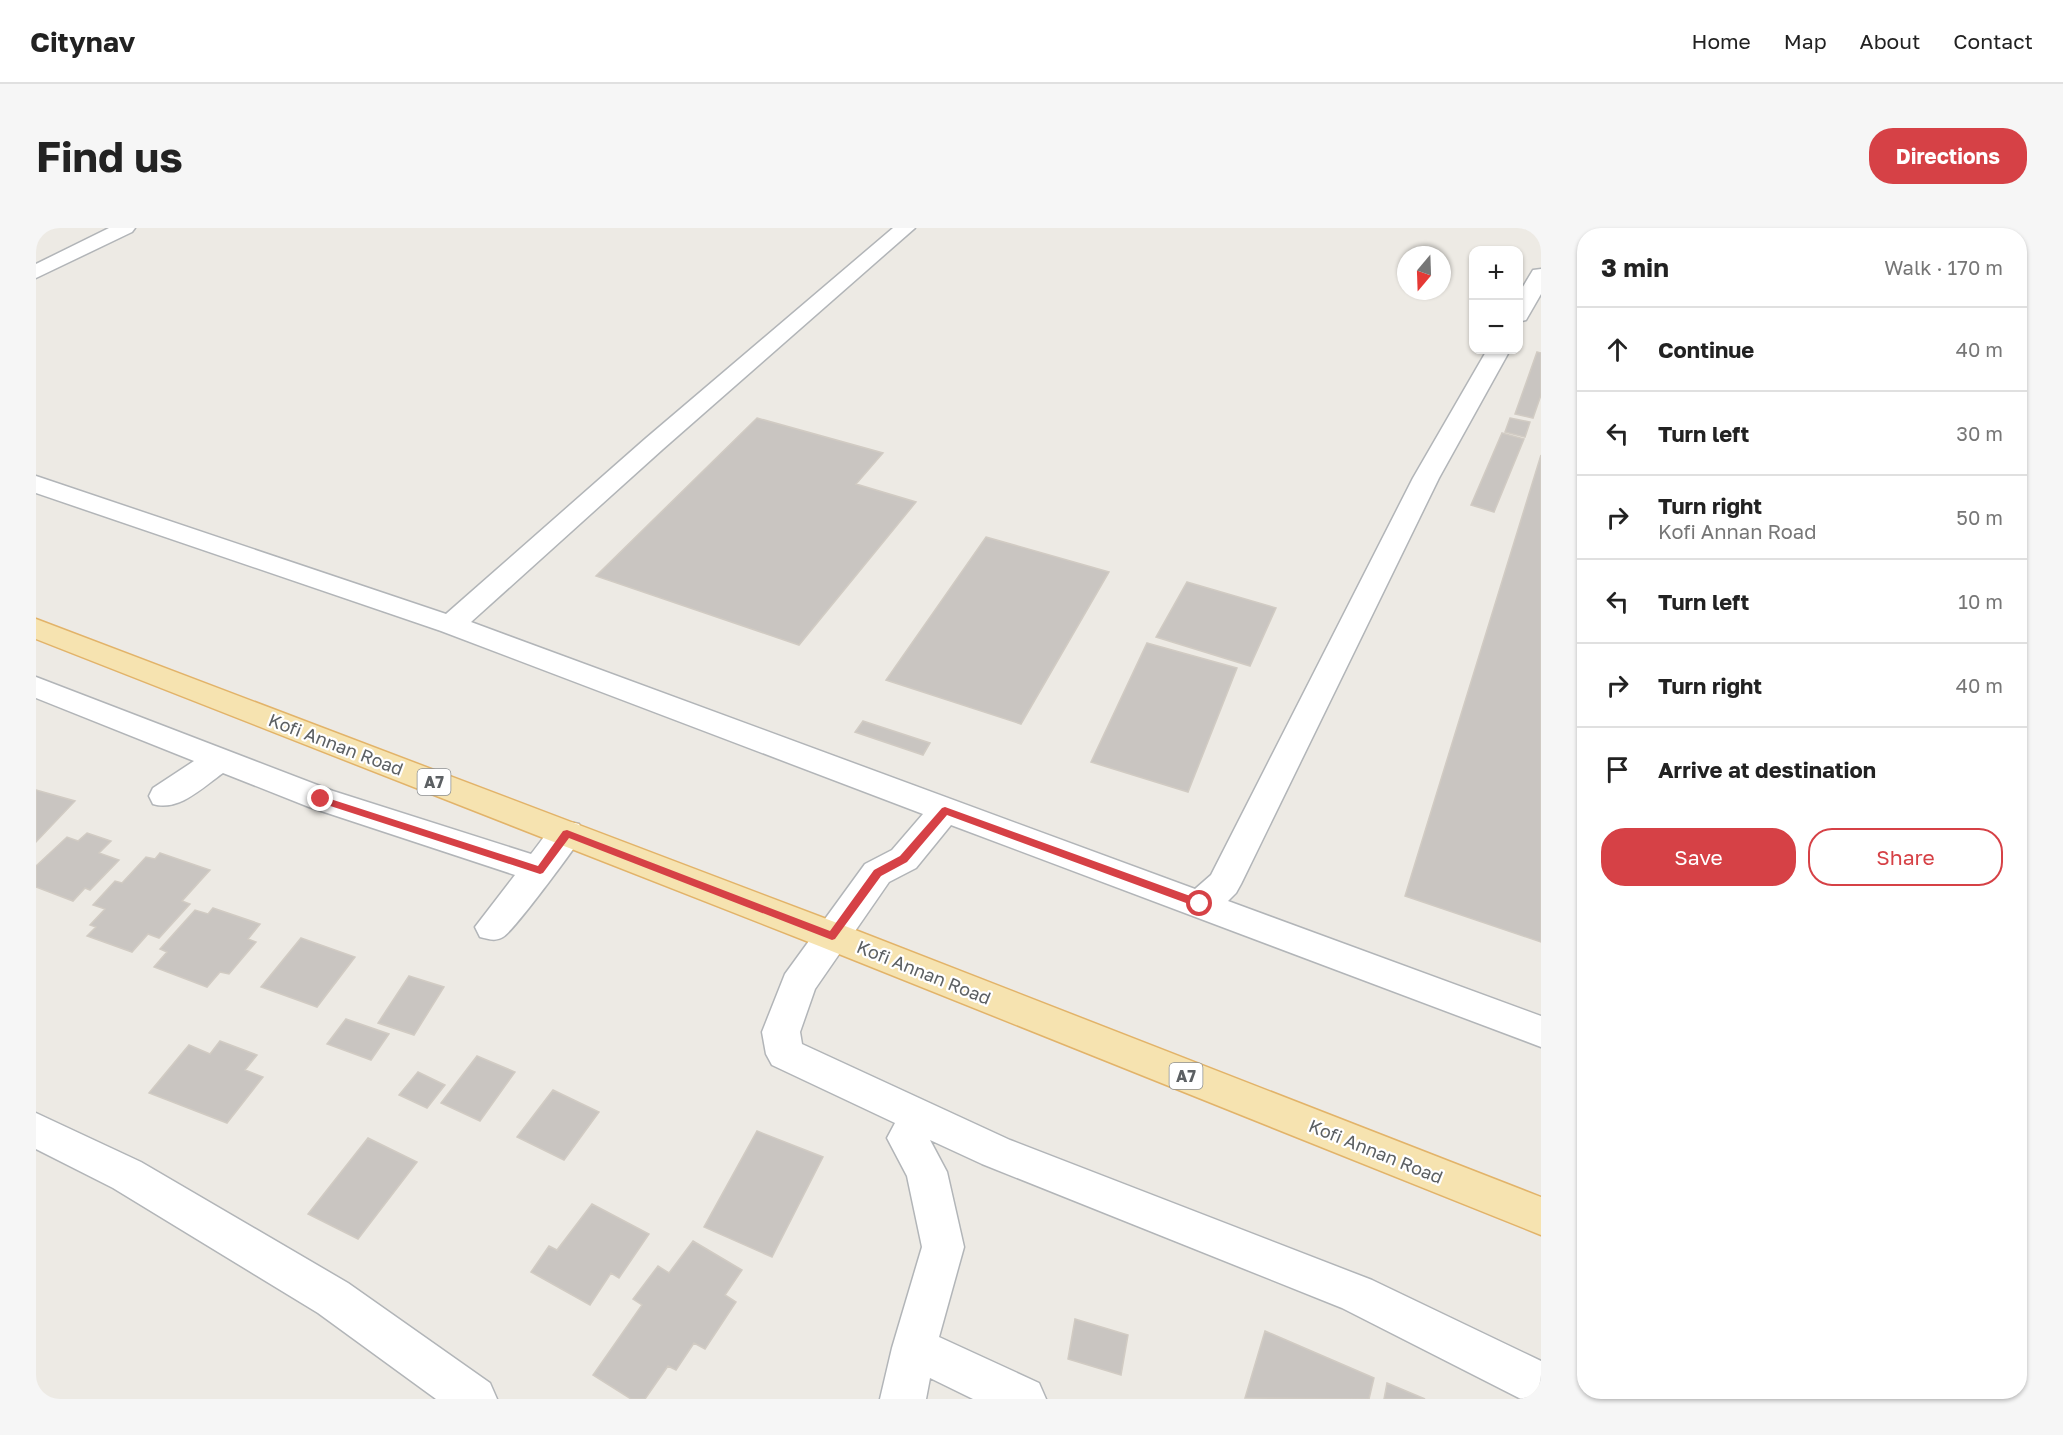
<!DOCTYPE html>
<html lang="en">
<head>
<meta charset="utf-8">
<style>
	:root { --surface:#fff; --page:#f6f6f6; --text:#222; --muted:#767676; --line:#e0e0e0; --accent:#d64146 }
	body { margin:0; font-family:"Golos Text",sans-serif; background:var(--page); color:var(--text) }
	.controls { position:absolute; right:18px; top:18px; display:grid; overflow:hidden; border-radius:12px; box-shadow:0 2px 4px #0004 }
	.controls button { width:54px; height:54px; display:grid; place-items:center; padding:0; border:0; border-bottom:2px solid var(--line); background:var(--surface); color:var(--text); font:30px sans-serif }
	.compass { position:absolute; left:1361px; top:18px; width:54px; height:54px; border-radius:50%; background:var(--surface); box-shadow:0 2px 4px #0004; rotate:199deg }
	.stop { position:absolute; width:18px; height:18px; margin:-14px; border:4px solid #d64146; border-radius:50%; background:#fff }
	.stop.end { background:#d64146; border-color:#fff; box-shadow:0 2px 6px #0008 }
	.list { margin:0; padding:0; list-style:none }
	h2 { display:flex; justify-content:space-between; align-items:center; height:78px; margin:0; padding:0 24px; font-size:26px }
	h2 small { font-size:20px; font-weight:400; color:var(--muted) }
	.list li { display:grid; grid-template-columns:39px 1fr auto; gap:18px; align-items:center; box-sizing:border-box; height:84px; padding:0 24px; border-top:2px solid var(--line) }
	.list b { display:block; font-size:22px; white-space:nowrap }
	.list p { margin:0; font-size:20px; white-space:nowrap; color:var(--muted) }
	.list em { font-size:20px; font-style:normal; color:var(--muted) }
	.actions { display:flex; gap:12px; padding:18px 24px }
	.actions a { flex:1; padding:14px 0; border:2px solid var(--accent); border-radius:24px; text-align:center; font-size:21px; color:var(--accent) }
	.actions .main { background:var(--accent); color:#fff }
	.icon { flex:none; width:33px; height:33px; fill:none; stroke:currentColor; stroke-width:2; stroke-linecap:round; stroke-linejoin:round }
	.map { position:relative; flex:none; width:1505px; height:1171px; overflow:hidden; border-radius:24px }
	header { display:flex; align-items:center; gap:36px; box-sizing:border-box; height:84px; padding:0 30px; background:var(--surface); border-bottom:2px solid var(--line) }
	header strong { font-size:28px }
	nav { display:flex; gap:33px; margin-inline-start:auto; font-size:21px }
	.intro { display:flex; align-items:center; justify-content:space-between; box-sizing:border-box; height:144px; padding:0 36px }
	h1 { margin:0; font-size:42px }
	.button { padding:15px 27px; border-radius:24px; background:var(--accent); color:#fff; font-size:21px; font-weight:700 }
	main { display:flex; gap:36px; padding:0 36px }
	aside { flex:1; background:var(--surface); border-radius:24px; box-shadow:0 2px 4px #0004 }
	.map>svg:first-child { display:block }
	.building { fill:#c9c5c1; stroke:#d1cbc3; stroke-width:1.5 }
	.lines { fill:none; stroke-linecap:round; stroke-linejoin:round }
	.minor-casing { stroke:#b2b5b8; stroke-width:3 }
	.major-casing { stroke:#e2b369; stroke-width:3 }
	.minor { fill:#fff; fill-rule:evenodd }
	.major { fill:#f6e3b0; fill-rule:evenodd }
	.route { fill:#d64146 }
	.labels { text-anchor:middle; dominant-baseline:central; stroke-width:4.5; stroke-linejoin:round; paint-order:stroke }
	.shield { fill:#fff; stroke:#8d9092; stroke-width:1.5 }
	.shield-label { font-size:16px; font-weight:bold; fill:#5c6063 }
	.street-label { font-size:18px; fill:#5c6063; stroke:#fff }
</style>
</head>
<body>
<header>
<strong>Citynav</strong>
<nav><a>Home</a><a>Map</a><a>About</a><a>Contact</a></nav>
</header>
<div class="intro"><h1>Find us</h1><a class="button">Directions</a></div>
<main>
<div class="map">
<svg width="1505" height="1171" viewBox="0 0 1505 1171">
	<rect width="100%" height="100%" fill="#edeae4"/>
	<path class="building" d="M 1501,124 L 1505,125 L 1505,167 L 1497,190 L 1479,186 Z
		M 721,190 L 847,225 L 820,256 L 880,274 L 763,417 L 560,348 Z
		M 1474,190 L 1494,194 L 1489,209 L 1469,204 Z
		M 1466,205 L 1488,211 L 1458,284 L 1435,277 Z
		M 1505,227 L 1505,714 L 1369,668 Z
		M 950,309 L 1073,344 L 985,496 L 850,452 Z
		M 1151,354 L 1240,380 L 1214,438 L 1120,409 Z
		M 1111,415 L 1201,440 L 1152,564 L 1055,534 Z
		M 827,493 L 894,515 L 887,527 L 819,504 Z
		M 0,562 L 39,573 L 0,614 Z
		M 51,605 L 75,613 L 63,625 L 83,632 L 54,662 L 49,660 L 37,673 L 0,659 L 0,638 L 31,609 L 42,613 Z
		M 124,625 L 174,642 L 146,673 L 154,676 L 123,710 L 112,706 L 96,724 L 51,708 L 60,699 L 54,697 L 69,681 L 57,677 L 79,653 L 86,655 L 110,629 L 119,631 Z
		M 177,680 L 224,696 L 212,711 L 220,714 L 193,746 L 184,744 L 171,759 L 118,739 L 131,724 L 124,721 L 159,682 L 172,686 Z
		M 265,710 L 319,729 L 281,779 L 225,759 Z
		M 373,748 L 408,759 L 378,807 L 342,795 Z
		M 310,791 L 353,806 L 335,832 L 291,816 Z
		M 184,813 L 221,827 L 209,842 L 227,849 L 191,895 L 113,865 L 153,817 L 174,826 Z
		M 441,828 L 479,844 L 444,893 L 405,875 Z
		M 382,844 L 409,857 L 391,880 L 363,867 Z
		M 517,862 L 563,884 L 528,932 L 481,909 Z
		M 721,903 L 787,929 L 736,1029 L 668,999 Z
		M 332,910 L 381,934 L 322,1011 L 272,986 Z
		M 556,976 L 613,1006 L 583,1050 L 575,1045 L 554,1077 L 495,1044 L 513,1018 L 521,1022 Z
		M 657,1013 L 706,1042 L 689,1067 L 700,1074 L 669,1121 L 658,1115 L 640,1142 L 632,1138 L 609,1171 L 595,1171 L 557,1147 L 606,1077 L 597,1071 L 622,1038 L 633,1045 Z
		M 1039,1091 L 1092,1107 L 1085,1147 L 1032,1131 Z
		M 1229,1103 L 1338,1150 L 1333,1171 L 1209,1170 Z
		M 1351,1155 L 1389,1171 L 1348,1171 Z"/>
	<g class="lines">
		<defs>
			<path id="minor" d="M 73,0 L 99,0 L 96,4 L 0,50 L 0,36 Z
				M 857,0 L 879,0 L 627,221 L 435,394 L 1159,661 L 1175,647 L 1377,250 L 1451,122 L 1474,122 L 1403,250 L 1205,656 L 1200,665 L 1192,673 L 1505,788 L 1505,819 L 915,597 L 880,640 L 853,654 L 779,761 L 764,804 L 766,816 L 974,912 L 1336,1052 L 1505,1133 L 1505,1171 L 1485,1171 L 1306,1080 L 946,936 L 894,912 L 911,944 L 928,1019 L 903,1109 L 1003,1155 L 1010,1171 L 937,1171 L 894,1150 L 890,1171 L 844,1171 L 856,1120 L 886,1019 L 871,948 L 851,910 L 859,895 L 736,837 L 730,826 L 726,804 L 749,746 L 829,636 L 856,622 L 887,586 L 405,403 L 0,265 L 0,248 L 410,386 L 609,211 Z
				M 1505,41 L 1505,66 L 1490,92 L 1482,94 L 1482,67 L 1497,42 Z
				M 0,449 L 297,563 L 495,626 C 510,608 517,588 543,596 L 548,605 C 540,619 476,705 467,709 C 459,714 453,711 444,709 L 439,699 L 479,647 L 273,579 L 187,545 C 167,559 143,584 117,576 L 113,568 L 117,560 L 158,533 L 0,470 Z
				M 0,885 L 105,934 L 312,1055 L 454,1155 L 461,1171 L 400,1171 L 282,1085 L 77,960 L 0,921 Z"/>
			<path id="major" d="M 0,391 L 809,698 L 1505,969 L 1505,1007 L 783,718 L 0,411 Z"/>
		</defs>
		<use href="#minor" class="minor-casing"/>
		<use href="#major" class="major-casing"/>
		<use href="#minor" class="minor"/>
		<use href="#major" class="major"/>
	</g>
	<path class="route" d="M 285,568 L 502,638 L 527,603 L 531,602 L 794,703 L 838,642 L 864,628 L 906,580 L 909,579 L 1168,673 L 1170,676 L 1164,680 L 1161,679 L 911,587 L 871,634 L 845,648 L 799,711 L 796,712 L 533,610 L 507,645 L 504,646 L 282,574 L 282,569 Z"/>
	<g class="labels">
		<g class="shield">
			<rect x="381.5" y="541" width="33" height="26" rx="4.5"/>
			<rect x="1133.5" y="835" width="33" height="26" rx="4.5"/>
		</g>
		<g class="shield-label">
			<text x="398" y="554">A7</text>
			<text x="1150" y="848">A7</text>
		</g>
		<g class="street-label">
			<text transform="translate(300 516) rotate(21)">Kofi Annan Road</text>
			<text transform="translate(888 744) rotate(22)">Kofi Annan Road</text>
			<text transform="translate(1340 923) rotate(22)">Kofi Annan Road</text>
		</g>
	</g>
</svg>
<div class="controls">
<button>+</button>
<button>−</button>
</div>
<svg class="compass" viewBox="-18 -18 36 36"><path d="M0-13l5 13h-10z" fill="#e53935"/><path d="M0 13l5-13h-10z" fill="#767676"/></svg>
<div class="stop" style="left:1164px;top:676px"></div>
<div class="stop end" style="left:285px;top:571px"></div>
</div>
<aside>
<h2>3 min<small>Walk · 170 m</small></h2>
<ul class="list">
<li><svg class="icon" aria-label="ahead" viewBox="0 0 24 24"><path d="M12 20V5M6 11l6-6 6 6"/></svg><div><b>Continue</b></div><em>40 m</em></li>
<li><svg class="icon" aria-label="left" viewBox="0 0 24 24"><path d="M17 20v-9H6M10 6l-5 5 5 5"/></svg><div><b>Turn left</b></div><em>30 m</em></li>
<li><svg class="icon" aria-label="right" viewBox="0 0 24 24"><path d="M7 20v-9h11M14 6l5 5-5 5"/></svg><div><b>Turn right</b><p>Kofi Annan Road</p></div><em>50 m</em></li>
<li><svg class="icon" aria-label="left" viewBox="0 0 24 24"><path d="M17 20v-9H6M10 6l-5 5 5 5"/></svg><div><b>Turn left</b></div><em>10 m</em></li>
<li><svg class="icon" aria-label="right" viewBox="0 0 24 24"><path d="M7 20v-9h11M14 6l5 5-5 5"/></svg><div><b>Turn right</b></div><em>40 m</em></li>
<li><svg class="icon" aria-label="arrive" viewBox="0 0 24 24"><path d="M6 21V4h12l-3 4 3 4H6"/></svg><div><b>Arrive at destination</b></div></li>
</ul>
<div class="actions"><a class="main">Save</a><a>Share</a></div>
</aside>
</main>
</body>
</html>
